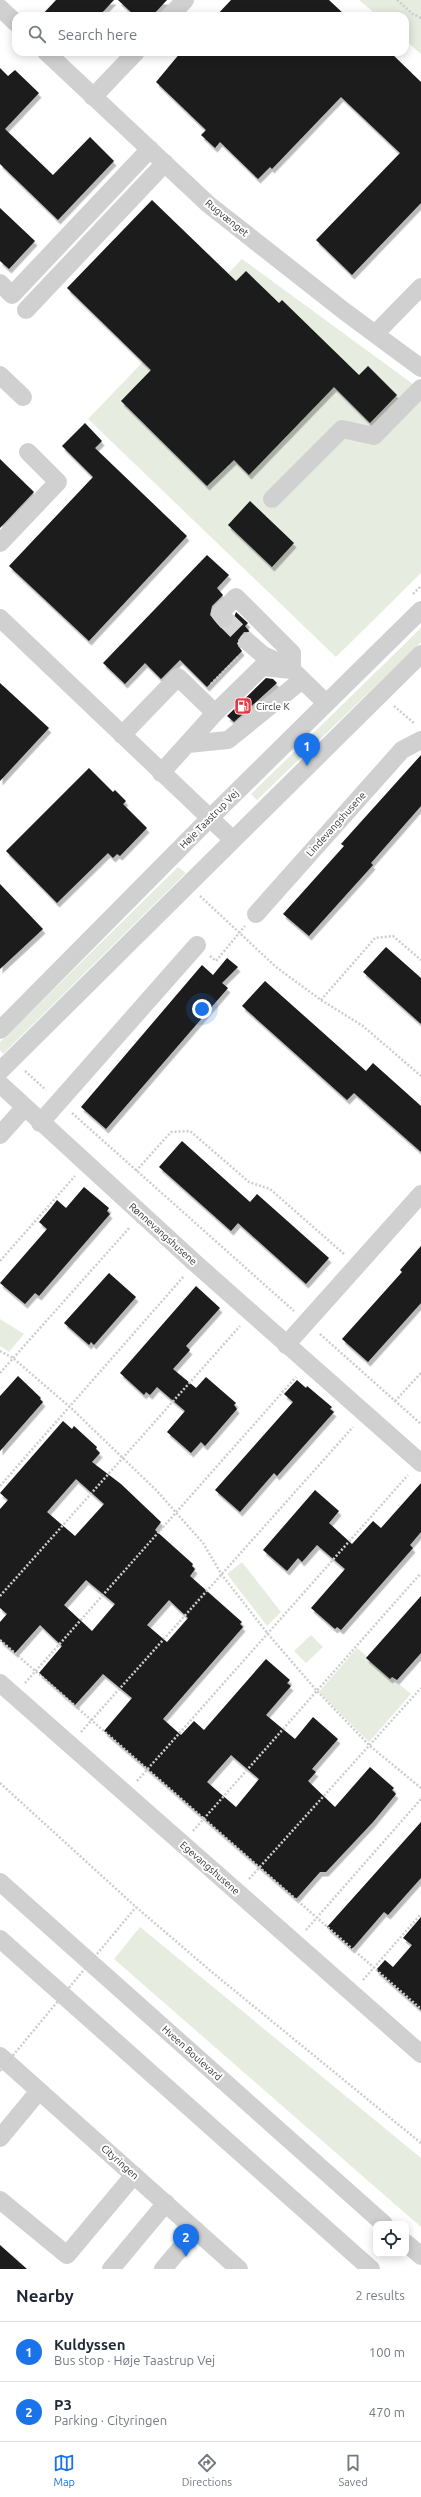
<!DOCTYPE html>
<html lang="en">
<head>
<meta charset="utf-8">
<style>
	:root { --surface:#fff; --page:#f2f2f3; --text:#1f2937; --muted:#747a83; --line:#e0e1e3; --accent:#1a73e8 }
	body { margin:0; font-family:Ubuntu,sans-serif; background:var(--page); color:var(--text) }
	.controls { position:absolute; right:12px; bottom:12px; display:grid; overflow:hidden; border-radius:8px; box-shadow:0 2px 10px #0003 }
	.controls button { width:36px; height:36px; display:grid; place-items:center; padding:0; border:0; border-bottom:1px solid var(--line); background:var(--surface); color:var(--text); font:20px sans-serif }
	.you { position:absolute; left:202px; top:1009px; width:14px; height:14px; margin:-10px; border:3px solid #fff; border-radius:50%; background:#1a73e8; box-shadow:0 0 0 6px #1a73e833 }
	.badge { display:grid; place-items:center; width:26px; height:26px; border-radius:50%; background:var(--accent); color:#fff; font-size:13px; font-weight:700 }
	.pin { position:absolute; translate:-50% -33px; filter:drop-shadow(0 1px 2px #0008) }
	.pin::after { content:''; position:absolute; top:21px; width:14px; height:12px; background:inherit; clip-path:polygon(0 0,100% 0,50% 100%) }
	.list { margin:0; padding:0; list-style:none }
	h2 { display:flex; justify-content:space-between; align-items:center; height:52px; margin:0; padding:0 16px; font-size:17px }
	h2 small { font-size:13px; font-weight:400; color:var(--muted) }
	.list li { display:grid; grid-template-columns:26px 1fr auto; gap:12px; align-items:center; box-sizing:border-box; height:60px; padding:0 16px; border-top:1px solid var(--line) }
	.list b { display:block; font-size:15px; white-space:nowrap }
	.list p { margin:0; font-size:13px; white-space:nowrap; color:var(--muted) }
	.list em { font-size:13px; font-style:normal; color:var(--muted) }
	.icon { flex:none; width:22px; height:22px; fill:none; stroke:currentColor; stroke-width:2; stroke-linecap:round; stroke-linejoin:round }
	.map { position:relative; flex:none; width:421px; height:2269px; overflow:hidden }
	.search { position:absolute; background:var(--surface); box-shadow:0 2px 10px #0003; left:12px; right:12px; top:12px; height:44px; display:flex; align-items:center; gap:10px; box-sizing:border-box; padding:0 14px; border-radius:12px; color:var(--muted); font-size:15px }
	.sheet { height:172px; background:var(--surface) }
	nav { display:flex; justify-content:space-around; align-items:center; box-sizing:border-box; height:56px; border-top:1px solid var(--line); background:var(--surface); font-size:11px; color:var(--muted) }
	nav a { display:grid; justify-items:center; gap:2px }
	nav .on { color:var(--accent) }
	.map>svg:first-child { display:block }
	.green { fill:#e6ecdf }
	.building { fill:#1a1a1a; fill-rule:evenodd; filter:url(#shadow) }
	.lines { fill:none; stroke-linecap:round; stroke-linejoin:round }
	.minor-tunnel { stroke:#d6d6d6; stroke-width:18; stroke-dasharray:18 9; stroke-linecap:butt }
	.path { stroke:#cdcdcd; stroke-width:2.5; stroke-dasharray:2 2; stroke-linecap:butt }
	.minor { stroke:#d0d0d0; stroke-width:18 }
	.path-bridge { stroke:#cdcdcd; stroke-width:2.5; stroke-dasharray:2 2; stroke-linecap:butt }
	.labels { text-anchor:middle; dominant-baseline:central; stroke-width:4; stroke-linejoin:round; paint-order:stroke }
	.street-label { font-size:10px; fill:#333; stroke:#fff }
	.poi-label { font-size:10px; fill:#333; stroke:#fff; text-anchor:start }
</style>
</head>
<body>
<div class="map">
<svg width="421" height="2269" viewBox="0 0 421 2269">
	<defs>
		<filter id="shadow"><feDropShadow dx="2.5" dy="4.5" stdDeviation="0" flood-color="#0004"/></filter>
	</defs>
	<rect width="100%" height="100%" fill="#fff"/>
	<path class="green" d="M 359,0 L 421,0 L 421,54 L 405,40 L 405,16 L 378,16 Z
		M 242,259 L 421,390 L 421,573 L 336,657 L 88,419 Z
		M 421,628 L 421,642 L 257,800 L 251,794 Z
		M 178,867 L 186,873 L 3,1054 L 0,1050 L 0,1042 Z
		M 0,1319 L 24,1334 L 9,1352 L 0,1346 Z
		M 242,1562 L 281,1612 L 267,1626 L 227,1574 Z
		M 311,1635 L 323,1647 L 306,1663 L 294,1651 Z
		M 357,1648 L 411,1694 L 369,1742 L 319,1692 Z
		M 140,1927 L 421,2158 L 421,2227 L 114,1959 Z"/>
	<path class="building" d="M 56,0 L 114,0 L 99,16 L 41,16 Z
		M 118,0 L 167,0 L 152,16 L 135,16 Z
		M 231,0 L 329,0 L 346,16 L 216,16 Z
		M 181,52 L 390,52 L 421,82 L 421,203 L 352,275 L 316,240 L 400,153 L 341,97 L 272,169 L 270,167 L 258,179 L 220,142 L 215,148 L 201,135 L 206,130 L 156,82 Z
		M 0,68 L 8,76 L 15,70 L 39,93 L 5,129 L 53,175 L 90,137 L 114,161 L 58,220 L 0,164 Z
		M 152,200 L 236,281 L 246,271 L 279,303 L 282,300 L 359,375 L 368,366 L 397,395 L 370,423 L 334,387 L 249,475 L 234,460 L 207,486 L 121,401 L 151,370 L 67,288 Z
		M 0,208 L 35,241 L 9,269 L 0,261 Z
		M 85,423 L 102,441 L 95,448 L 187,536 L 89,641 L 9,566 L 93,477 L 62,446 Z
		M 0,459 L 34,492 L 0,528 Z
		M 250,501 L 294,543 L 272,567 L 228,525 Z
		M 207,555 L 229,575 L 217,588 L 223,595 L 212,606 L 210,615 L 221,628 L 231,626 L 236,612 L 248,623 L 245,626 L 250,632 L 244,632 L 238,640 L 238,646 L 242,651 L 207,687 L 180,660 L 161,679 L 145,663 L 125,684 L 103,663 Z
		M 266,678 L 273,679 L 277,683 L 234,722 L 227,716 Z
		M 0,683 L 49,728 L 0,781 Z
		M 421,755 L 421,806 L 371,863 L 373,865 L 309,936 L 283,914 L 344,846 L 341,844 Z
		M 89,768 L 113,792 L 115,790 L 126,801 L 123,804 L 147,828 L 120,856 L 117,854 L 113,858 L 108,853 L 57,903 L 6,851 Z
		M 0,884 L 43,929 L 0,969 Z
		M 386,947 L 421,978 L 421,1024 L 363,972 Z
		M 227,958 L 238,967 L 222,983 L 228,988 L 106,1129 L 81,1107 L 202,965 L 213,975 Z
		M 265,981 L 366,1071 L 373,1063 L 421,1106 L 421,1152 L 354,1093 L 347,1100 L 242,1006 Z
		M 182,1141 L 250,1202 L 257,1194 L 329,1258 L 306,1284 L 238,1223 L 231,1231 L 159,1167 Z
		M 84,1187 L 109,1208 L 107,1211 L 110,1214 L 39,1296 L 35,1293 L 25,1304 L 0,1283 L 47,1229 L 39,1222 L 50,1209 L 57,1200 L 66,1208 Z
		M 421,1246 L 421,1303 L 368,1362 L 342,1339 L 402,1272 L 400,1270 Z
		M 109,1273 L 136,1297 L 94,1345 L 91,1342 L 89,1345 L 64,1323 Z
		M 196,1286 L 220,1308 L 186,1346 L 190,1350 L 173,1369 L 196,1388 L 206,1377 L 236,1403 L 234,1405 L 237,1409 L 205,1446 L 201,1442 L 191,1453 L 167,1432 L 185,1411 L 157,1387 L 150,1395 L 146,1392 L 144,1395 L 120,1373 Z
		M 18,1376 L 41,1398 L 40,1399 L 43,1402 L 0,1451 L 0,1396 Z
		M 297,1380 L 306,1388 L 307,1386 L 332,1407 L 330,1409 L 334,1412 L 277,1476 L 274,1473 L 240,1512 L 215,1490 L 293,1402 L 284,1394 Z
		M 63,1421 L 72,1429 L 74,1426 L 97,1447 L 96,1449 L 100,1453 L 92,1462 L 121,1484 L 161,1522 L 155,1530 L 193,1564 L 192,1566 L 195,1569 L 190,1576 L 242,1622 L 240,1624 L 243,1627 L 163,1719 L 181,1735 L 194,1721 L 204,1730 L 266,1659 L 290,1680 L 287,1683 L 291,1686 L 266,1715 L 295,1739 L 313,1717 L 338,1739 L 312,1769 L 316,1772 L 308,1781 L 335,1807 L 370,1767 L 394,1788 L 392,1790 L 396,1794 L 373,1822 L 326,1872 L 320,1872 L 296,1899 L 104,1731 L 132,1698 L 103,1674 L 75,1705 L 39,1673 L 62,1646 L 40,1625 L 15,1653 L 0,1640 L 0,1622 L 7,1614 L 0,1608 L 0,1509 L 8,1500 L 0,1493 ZM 76,1479 L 104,1504 L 75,1536 L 47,1512 ZM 86,1580 L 115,1604 L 92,1631 L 64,1605 ZM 169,1600 L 188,1618 L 167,1642 L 147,1625 ZM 231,1755 L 259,1779 L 236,1807 L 207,1782 Z
		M 421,1483 L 421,1532 L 410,1545 L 413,1548 L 341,1630 L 337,1627 L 335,1629 L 311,1608 L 345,1569 L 317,1545 L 302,1562 L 298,1558 L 287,1571 L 263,1550 L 315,1490 L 339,1511 L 329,1523 L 352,1544 L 373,1521 L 381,1528 Z
		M 421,1596 L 421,1653 L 397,1680 L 392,1677 L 390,1679 L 366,1658 Z
		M 421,1822 L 421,1878 L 388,1915 L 384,1912 L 352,1949 L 327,1927 Z
		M 421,1917 L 421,2010 L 376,1970 L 385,1960 L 393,1967 L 412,1945 L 403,1938 Z
		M 0,2245 L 27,2269 L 0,2269 Z"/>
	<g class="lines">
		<path class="minor-tunnel" d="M 224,618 L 248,642"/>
		<path class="path" d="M 397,0 L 413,14 L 421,18
			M 413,594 L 421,586
			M 211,684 L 238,657
			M 394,706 L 415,724
			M 200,896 L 276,967 L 321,1000 L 363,1026 L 421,1076
			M 210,956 L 216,961 L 245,926
			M 321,1000 L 375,938 L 393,936 L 421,960
			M 25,1071 L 46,1090
			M 72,1113 L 294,1311
			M 136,1171 L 171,1132 L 190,1131 L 249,1182 L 270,1189 L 344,1254
			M 0,1261 L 75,1176
			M 320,1334 L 421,1424
			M 0,1351 L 13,1358 L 71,1408 L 157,1491 L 203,1543 L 222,1575 L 268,1634 L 317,1691 L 370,1746 L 421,1788
			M 0,1373 L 130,1227
			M 395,1401 L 421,1373
			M 0,1486 L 184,1276
			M 0,1596 L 240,1326
			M 0,1640 L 421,2009
			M 25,1683 L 296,1377
			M 81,1732 L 353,1427
			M 137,1781 L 408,1475
			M 0,1783 L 136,1907 L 213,1973 L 421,2143
			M 193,1831 L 421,1573
			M 249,1879 L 421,1688
			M 306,1930 L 421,1799
			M 363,1980 L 421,1914"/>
		<path class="minor" d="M 0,8 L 16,23
			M 170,16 L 185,0
			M 46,52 L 208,204 L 344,311 L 421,368
			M 93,97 L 136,52
			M 0,283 L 12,295 L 150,149
			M 26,310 L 165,163
			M 375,334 L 421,287
			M 0,375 L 23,397
			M 272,499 L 342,429 L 374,436 L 421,388
			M 0,543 L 58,482 L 28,452
			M 0,618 L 233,840
			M 224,618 L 220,613 L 236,597 L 292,653 L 292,670
			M 248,642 L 263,655 L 288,666 L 326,703
			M 122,735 L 178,677 L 215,713
			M 188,744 L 228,740 L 302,680
			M 161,773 L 215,713 L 262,667 L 292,670
			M 256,914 L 402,750 L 421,740
			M 0,1030 L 210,818 L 421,610
			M 0,1071 L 421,654
			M 0,1084 L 195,1263 L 421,1463
			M 40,1123 L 197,945
			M 0,1135 L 24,1108
			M 286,1345 L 421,1194
			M 0,1683 L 421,2054
			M 0,1882 L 384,2224
			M 0,1939 L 371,2269
			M 0,2056 L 239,2269
			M 0,2138 L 39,2091
			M 0,2200 L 67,2255 L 134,2175
			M 406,2243 L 421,2256
			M 111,2269 L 166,2203
			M 163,2269 L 196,2230"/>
		<path class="path-bridge" d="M 0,2071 L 136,1907"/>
	</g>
	<defs>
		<symbol id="fuel-square" viewBox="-11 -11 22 22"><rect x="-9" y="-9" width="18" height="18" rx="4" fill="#e63946" stroke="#fff"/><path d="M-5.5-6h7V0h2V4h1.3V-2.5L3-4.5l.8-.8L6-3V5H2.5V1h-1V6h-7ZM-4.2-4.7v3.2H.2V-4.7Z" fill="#fff"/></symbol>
	</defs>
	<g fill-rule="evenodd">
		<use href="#fuel-square" x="233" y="696" width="20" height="20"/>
	</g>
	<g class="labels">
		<g class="street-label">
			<text transform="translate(227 218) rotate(39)">Rugvænget</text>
			<text transform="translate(209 819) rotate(-45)">Høje Taastrup Vej</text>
			<text transform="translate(336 824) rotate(-48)">Lindevangshusene</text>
			<text transform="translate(163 1234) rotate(42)">Rønnevangshusene</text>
			<text transform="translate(210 1868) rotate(41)">Egevangshusene</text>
			<text transform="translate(192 2053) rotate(42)">Hveen Boulevard</text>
			<text transform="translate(120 2162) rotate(42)">Cityringen</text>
		</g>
		<g class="poi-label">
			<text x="256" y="706">Circle K</text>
		</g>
	</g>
</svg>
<div class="controls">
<button><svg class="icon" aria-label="locate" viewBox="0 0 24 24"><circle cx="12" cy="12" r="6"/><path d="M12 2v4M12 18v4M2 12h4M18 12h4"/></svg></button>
</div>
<div class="you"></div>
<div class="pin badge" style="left:307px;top:766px">1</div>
<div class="pin badge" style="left:186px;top:2257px">2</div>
<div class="search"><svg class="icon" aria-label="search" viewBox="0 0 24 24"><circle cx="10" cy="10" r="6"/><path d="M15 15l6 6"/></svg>Search here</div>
</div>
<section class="sheet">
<h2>Nearby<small>2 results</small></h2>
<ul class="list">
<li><span class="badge">1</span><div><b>Kuldyssen</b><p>Bus stop · Høje Taastrup Vej</p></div><em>100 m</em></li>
<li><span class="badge">2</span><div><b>P3</b><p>Parking · Cityringen</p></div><em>470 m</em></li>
</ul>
</section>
<nav>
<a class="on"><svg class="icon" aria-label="map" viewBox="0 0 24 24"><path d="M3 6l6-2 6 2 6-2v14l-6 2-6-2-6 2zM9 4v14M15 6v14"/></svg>Map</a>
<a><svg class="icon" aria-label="directions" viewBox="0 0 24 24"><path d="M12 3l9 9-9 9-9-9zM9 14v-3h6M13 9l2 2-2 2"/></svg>Directions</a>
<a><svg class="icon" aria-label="saved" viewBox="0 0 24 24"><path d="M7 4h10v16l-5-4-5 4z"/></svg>Saved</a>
</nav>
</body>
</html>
